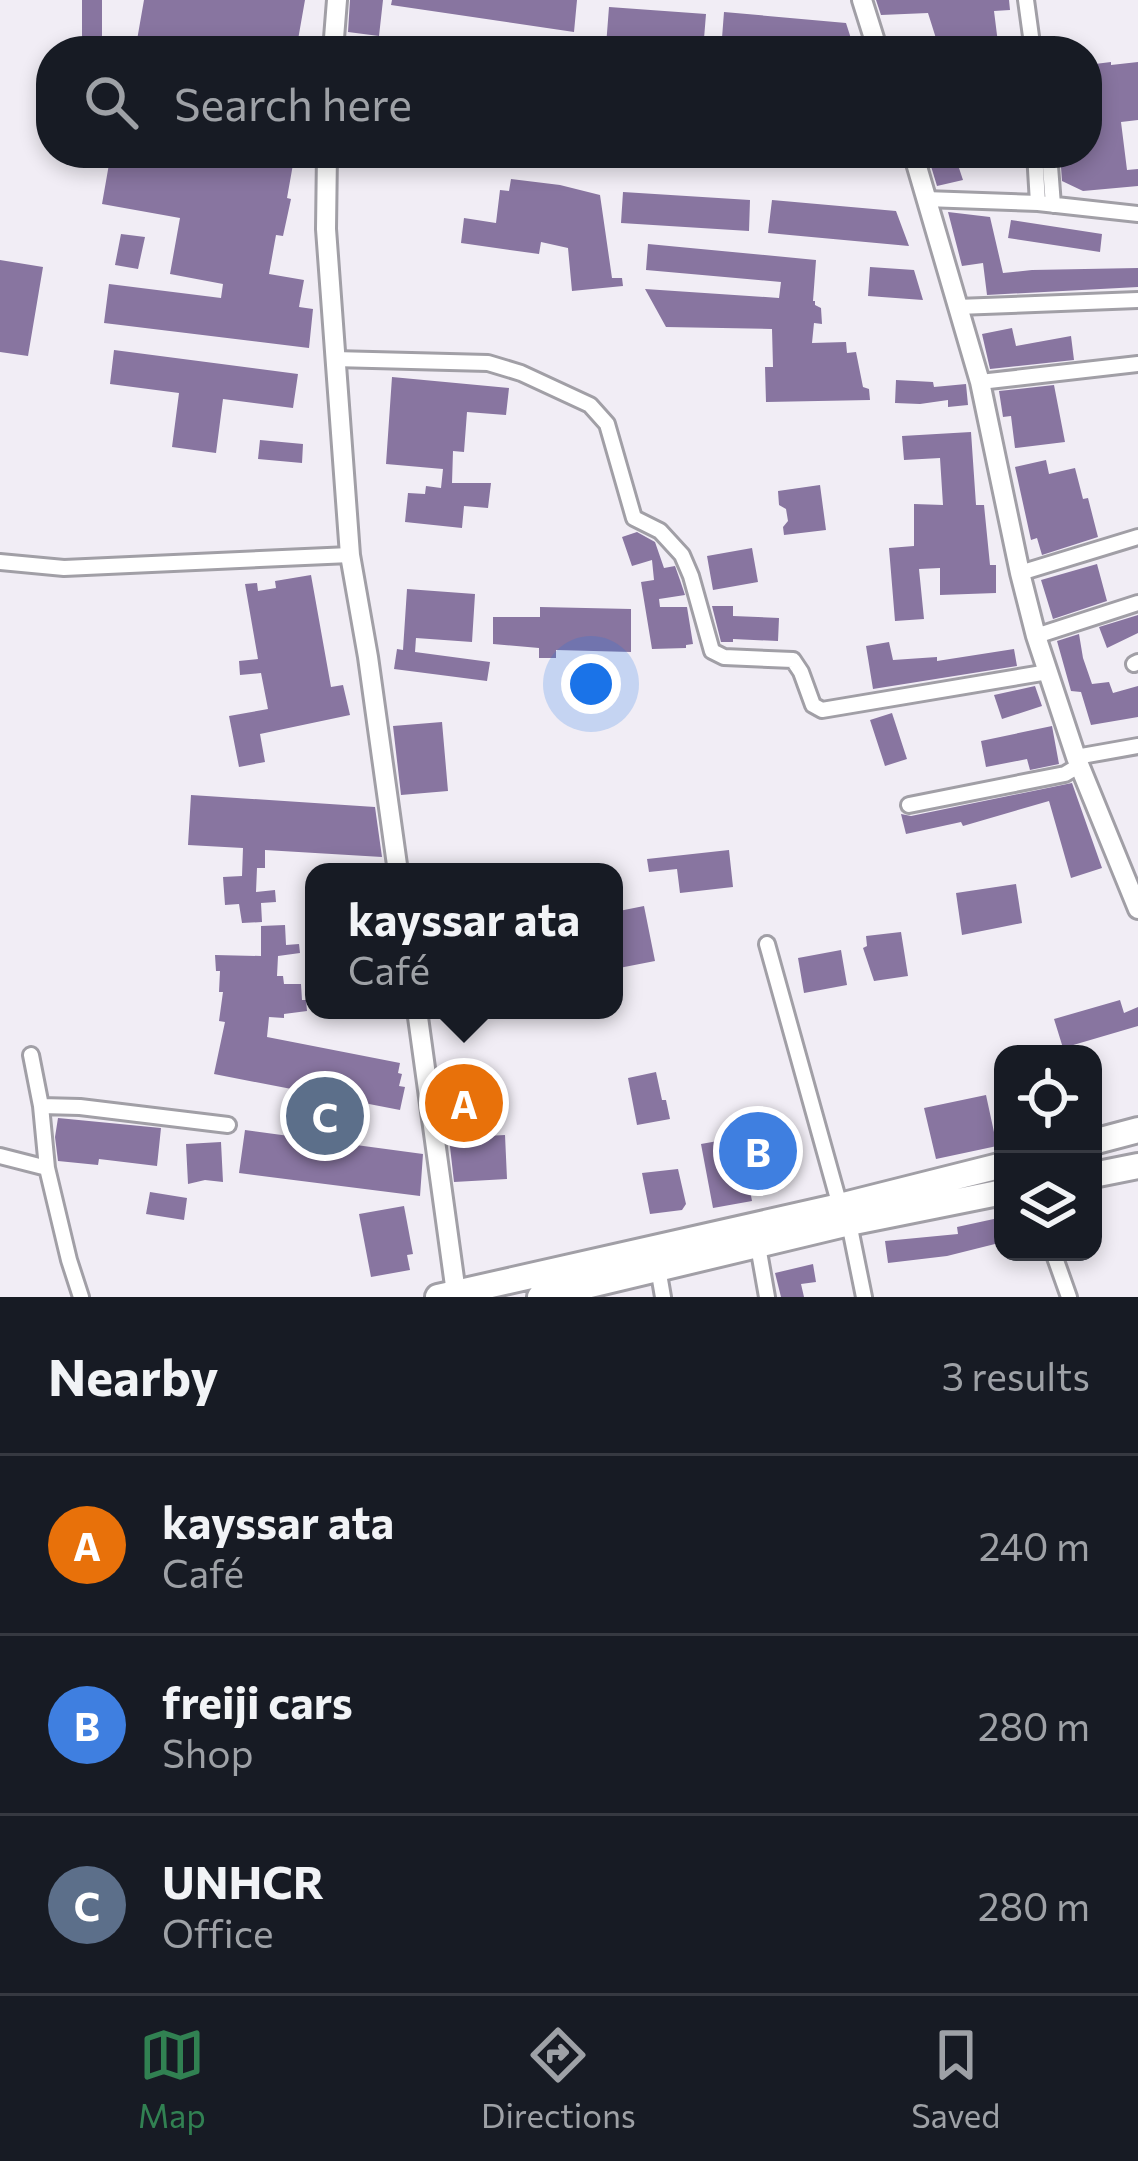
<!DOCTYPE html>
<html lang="en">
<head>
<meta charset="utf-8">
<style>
	:root { --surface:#171b24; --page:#242831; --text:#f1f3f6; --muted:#9ea1a6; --line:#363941; --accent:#318152 }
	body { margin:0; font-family:Commissioner,sans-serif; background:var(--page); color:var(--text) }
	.controls { position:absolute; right:36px; bottom:36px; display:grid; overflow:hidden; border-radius:24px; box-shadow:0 6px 18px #0003 }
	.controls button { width:108px; height:108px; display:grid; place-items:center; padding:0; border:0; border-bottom:3px solid var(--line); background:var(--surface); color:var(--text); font:60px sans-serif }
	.you { position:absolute; left:591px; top:684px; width:42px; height:42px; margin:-30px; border:9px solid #fff; border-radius:50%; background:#1a73e8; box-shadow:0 0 0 18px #1a73e833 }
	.badge { display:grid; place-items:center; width:78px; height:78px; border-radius:50%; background:var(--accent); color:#fff; font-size:39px; font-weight:700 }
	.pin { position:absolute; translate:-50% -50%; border:6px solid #fff; box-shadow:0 3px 12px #0006 }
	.popup { position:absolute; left:305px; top:863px; width:318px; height:156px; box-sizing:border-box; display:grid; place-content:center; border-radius:24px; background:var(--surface); filter:drop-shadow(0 3px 9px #0005); font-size:39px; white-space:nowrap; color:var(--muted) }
	.popup b { font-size:45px; color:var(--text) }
	.popup::after { content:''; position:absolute; left:50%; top:100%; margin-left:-24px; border:24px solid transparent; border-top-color:var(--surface) }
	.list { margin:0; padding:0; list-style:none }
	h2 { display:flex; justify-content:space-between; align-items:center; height:156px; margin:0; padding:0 48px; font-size:51px }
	h2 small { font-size:39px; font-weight:400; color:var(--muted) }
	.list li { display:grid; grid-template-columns:78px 1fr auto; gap:36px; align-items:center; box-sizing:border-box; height:180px; padding:0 48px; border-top:3px solid var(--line) }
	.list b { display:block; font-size:45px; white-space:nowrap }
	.list p { margin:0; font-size:39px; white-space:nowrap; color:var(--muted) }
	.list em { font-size:39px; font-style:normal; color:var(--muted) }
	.icon { flex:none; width:66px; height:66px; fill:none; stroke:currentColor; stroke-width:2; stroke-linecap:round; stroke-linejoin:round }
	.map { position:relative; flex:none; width:1138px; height:1297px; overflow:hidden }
	.search { position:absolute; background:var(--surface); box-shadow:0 6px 18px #0003; left:36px; right:36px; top:36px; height:132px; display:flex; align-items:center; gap:30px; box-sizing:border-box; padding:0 42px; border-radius:48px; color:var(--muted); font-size:45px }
	.sheet { height:696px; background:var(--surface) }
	nav { display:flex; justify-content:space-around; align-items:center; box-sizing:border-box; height:168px; border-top:3px solid var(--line); background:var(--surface); font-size:33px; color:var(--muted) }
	nav a { display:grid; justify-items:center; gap:6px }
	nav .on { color:var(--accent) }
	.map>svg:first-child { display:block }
	.building { fill:#8875a0 }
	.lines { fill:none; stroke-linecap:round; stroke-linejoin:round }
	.minor-casing { stroke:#a19fa6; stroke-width:20 }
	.tertiary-casing { stroke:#a19fa6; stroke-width:24 }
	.trunk-casing { stroke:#a19fa6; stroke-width:30 }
	.minor { stroke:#fff; stroke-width:14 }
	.tertiary { stroke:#fff; stroke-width:18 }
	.trunk { stroke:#fff; stroke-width:24 }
</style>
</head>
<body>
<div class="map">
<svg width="1138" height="1297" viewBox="0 0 1138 1297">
	<rect width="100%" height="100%" fill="#f1edf5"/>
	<path class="building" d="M 82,0 L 102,0 L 102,51 L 82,51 Z
		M 144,0 L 305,0 L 296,51 L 130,51 L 132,40 L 137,40 Z
		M 350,0 L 383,0 L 379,36 L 348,32 Z
		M 392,0 L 577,0 L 574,32 L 391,5 Z
		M 876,0 L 1009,0 L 1010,10 L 994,11 L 999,51 L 940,51 L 928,13 L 881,15 Z
		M 609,7 L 706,14 L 703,51 L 606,46 Z
		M 724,12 L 846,23 L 855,51 L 721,51 Z
		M 1111,62 L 1111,65 L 1138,62 L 1138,120 L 1121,122 L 1127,170 L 1138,169 L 1138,186 L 1083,191 L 1062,181 L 1060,153 L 1087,153 L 1087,65 Z
		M 119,153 L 295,153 L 287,198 L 291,199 L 283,236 L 276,235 L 269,274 L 304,280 L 299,307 L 313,309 L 309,348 L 104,323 L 109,284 L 221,298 L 223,284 L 170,274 L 180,218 L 102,204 L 109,164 L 117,165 Z
		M 436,153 L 514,153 L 512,168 L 436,159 Z
		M 927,153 L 954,153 L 963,180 L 937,186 Z
		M 511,179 L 560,185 L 600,195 L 612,278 L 622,278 L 623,286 L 572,291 L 568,248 L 541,242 L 539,254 L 461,243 L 464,218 L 496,223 L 500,190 L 509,191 Z
		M 623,192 L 750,200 L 749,231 L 621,223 Z
		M 772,200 L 896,211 L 909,246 L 768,233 Z
		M 948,212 L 990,217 L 1003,273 L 1032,270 L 1138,268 L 1138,287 L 987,295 L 983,263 L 962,266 Z
		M 1011,220 L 1102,234 L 1100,252 L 1008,238 Z
		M 121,234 L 145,237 L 138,269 L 115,265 Z
		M 648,244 L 816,260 L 813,301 L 815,301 L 815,305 L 821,308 L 822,324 L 814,323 L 812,343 L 846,342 L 847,353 L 856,352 L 863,387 L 869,389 L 870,400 L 766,402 L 765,367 L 773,367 L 772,329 L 666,327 L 645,289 L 779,298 L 781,282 L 646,270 Z
		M 0,260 L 43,267 L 28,356 L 0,352 Z
		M 870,267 L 914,270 L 923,300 L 868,296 Z
		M 1012,328 L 1016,346 L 1071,336 L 1074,360 L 990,369 L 982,334 Z
		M 114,350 L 298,374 L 293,408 L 223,399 L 216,453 L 172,447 L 179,393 L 110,384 Z
		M 392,377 L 509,388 L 506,415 L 467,412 L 464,452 L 453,451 L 452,483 L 491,483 L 488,508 L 464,506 L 462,528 L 405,522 L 408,493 L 425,494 L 426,486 L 441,488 L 443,469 L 386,464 Z
		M 896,380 L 933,382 L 934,387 L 966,384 L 968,405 L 948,407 L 948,400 L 920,404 L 895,403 Z
		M 1054,385 L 1065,442 L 1015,448 L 1011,416 L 1003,417 L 999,391 Z
		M 971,432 L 976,505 L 984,505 L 990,565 L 996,565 L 996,593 L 940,595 L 940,568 L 919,569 L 924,619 L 895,621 L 889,548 L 914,546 L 914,504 L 943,505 L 940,458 L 904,460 L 902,436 Z
		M 260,440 L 303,444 L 302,463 L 258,459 Z
		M 1046,460 L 1049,474 L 1075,468 L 1083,499 L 1088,498 L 1098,537 L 1042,555 L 1037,538 L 1031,540 L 1015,467 Z
		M 820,485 L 826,530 L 784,535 L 783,527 L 788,521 L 786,509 L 779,505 L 778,491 Z
		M 637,532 L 655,542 L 664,568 L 675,566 L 680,580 L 685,595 L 659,599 L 660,607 L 687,607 L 693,644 L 686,645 L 686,648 L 652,649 L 641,582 L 654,580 L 652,560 L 632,566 L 622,537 Z
		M 752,548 L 758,582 L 713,590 L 707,556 Z
		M 1097,564 L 1107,601 L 1053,619 L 1041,580 Z
		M 311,575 L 331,687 L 343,685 L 350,715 L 260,734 L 265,762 L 239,767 L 229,716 L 268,709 L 261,673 L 240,675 L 239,661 L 258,659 L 245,584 L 257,583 L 258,591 L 276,588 L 275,581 Z
		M 407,589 L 475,594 L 472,642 L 416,638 L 415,652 L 490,662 L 487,681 L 394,669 L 397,649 L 403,650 Z
		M 712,606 L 733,606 L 733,616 L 779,618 L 778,641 L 733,639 L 733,642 L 721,642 Z
		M 540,607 L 631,609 L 631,652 L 556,650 L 556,658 L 539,658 L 539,648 L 493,644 L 493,617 L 540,617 Z
		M 1138,615 L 1138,633 L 1107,648 L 1099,627 Z
		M 1079,634 L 1083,658 L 1092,684 L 1109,682 L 1113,693 L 1138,686 L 1138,717 L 1091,725 L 1081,692 L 1071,691 L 1057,641 Z
		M 889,642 L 893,660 L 937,657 L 937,661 L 1014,649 L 1017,666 L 873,689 L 866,646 Z
		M 1035,686 L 1042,706 L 1002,719 L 994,695 Z
		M 892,713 L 907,759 L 885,766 L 870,720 Z
		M 442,722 L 448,791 L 401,795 L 393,726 Z
		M 1052,726 L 1059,764 L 1030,770 L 1027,759 L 986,767 L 981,741 Z
		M 1072,783 L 1102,868 L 1071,878 L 1049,801 L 963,826 L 961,822 L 906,834 L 901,814 L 911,816 Z
		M 191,795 L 375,807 L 382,857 L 265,850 L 265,868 L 257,868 L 256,892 L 275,890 L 276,902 L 261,903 L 262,922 L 242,923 L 239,904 L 225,905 L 223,877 L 242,876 L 243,848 L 188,845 Z
		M 729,850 L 733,887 L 680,893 L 677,869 L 649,872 L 647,859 Z
		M 1016,884 L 1022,923 L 962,935 L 956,893 Z
		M 644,906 L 655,961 L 614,969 L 614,912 Z
		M 285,925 L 286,945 L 299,944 L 300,953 L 278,956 L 277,976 L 283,976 L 284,984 L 301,984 L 302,1000 L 306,1000 L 307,1011 L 284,1014 L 284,1018 L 269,1017 L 267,1037 L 400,1063 L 398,1073 L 402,1074 L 399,1086 L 405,1087 L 400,1110 L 214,1074 L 225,1022 L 219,1021 L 223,992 L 219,992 L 220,971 L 216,971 L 215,955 L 261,956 L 261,926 Z
		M 901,932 L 908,976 L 874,981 L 863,948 L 867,946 L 866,936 Z
		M 841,950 L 847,985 L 804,993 L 798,958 Z
		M 1120,1000 L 1124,1013 L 1138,1007 L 1138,1026 L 1063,1048 L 1054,1019 Z
		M 656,1072 L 662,1100 L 666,1100 L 670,1119 L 637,1125 L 628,1078 Z
		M 986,1095 L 997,1146 L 936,1159 L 924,1108 Z
		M 58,1118 L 161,1128 L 157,1166 L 99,1159 L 98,1165 L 58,1161 L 55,1137 Z
		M 245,1130 L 423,1154 L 420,1196 L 239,1173 Z
		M 505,1135 L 507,1179 L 454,1182 L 449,1138 Z
		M 740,1137 L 752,1201 L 713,1208 L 701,1144 Z
		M 221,1142 L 223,1182 L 205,1180 L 188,1184 L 186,1144 Z
		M 678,1169 L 686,1204 L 682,1210 L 650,1214 L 642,1173 Z
		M 150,1192 L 187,1198 L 184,1220 L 146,1214 Z
		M 404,1206 L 413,1254 L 407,1255 L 410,1270 L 371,1277 L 359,1214 Z
		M 1003,1217 L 1003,1242 L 947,1256 L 888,1263 L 885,1241 L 958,1234 L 957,1227 Z
		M 813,1264 L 816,1282 L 801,1284 L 804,1297 L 781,1297 L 775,1273 Z"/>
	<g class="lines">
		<defs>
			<path id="minor" d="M 1026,0 L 1033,51
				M 1035,153 L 1038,203
				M 1049,153 L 1053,205
				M 925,199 L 1038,203 L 1138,214
				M 957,307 L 1138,300
				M 334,359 L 488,363 L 521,373 L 590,405 L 607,424 L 634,518 L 660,531 L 682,555 L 691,576 L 712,651 L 724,657 L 793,660 L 801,672 L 813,705 L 822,710 L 1048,672
				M 980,382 L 1138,364
				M 0,562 L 64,568 L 350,555
				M 1020,573 L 1138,537
				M 1036,636 L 1138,603
				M 1134,664 L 1138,662
				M 1076,757 L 1138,746
				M 909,805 L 1065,774 L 1080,765
				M 767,944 L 840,1206
				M 31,1055 L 41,1106 L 47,1168 L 69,1260 L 81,1297
				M 41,1106 L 80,1107 L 228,1125
				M 0,1156 L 47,1168
				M 849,1223 L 864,1297
				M 758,1246 L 767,1297
				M 1053,1252 L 1069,1297
				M 658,1268 L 663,1297"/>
			<path id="tertiary" d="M 862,0 L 878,51
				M 333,51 L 337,0
				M 327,153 L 326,229 L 350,555 L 368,657 L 398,872
				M 913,153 L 980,382 L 1020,573 L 1036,636 L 1076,757 L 1138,909
				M 417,1010 L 456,1293"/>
			<path id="trunk" d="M 1093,1142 L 1138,1130
				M 1093,1175 L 1138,1166
				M 438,1297 L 840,1206 L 1003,1165
				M 540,1297 L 849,1223 L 1003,1192"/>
		</defs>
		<use href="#minor" class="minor-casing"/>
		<use href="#tertiary" class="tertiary-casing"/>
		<use href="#trunk" class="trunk-casing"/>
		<use href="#minor" class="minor"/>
		<use href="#tertiary" class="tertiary"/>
		<use href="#trunk" class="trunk"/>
	</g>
</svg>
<div class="controls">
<button><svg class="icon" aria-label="locate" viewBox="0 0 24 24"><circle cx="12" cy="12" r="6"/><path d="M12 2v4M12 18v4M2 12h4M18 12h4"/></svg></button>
<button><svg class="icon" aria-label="layers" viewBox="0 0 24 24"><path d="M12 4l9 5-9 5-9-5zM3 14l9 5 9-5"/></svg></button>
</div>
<div class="you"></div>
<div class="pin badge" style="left:464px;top:1103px;background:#e8710a">A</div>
<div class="popup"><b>kayssar ata</b>Café</div>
<div class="pin badge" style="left:758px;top:1151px;background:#3f7fe0">B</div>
<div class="pin badge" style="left:325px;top:1116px;background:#5c6f8a">C</div>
<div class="search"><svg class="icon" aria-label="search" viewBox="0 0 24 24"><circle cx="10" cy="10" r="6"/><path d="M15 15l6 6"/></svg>Search here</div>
</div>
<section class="sheet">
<h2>Nearby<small>3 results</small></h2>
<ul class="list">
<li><span class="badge" style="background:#e8710a">A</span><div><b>kayssar ata</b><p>Café</p></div><em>240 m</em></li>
<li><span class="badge" style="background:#3f7fe0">B</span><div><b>freiji cars</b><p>Shop</p></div><em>280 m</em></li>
<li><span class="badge" style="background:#5c6f8a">C</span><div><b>UNHCR</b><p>Office</p></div><em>280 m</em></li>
</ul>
</section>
<nav>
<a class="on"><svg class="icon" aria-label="map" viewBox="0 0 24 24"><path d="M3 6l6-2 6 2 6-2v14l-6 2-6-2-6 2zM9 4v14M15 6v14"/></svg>Map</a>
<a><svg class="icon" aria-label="directions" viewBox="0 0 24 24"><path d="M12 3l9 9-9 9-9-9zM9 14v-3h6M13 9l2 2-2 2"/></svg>Directions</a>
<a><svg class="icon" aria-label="saved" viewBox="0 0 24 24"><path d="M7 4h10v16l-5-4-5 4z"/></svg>Saved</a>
</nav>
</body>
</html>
